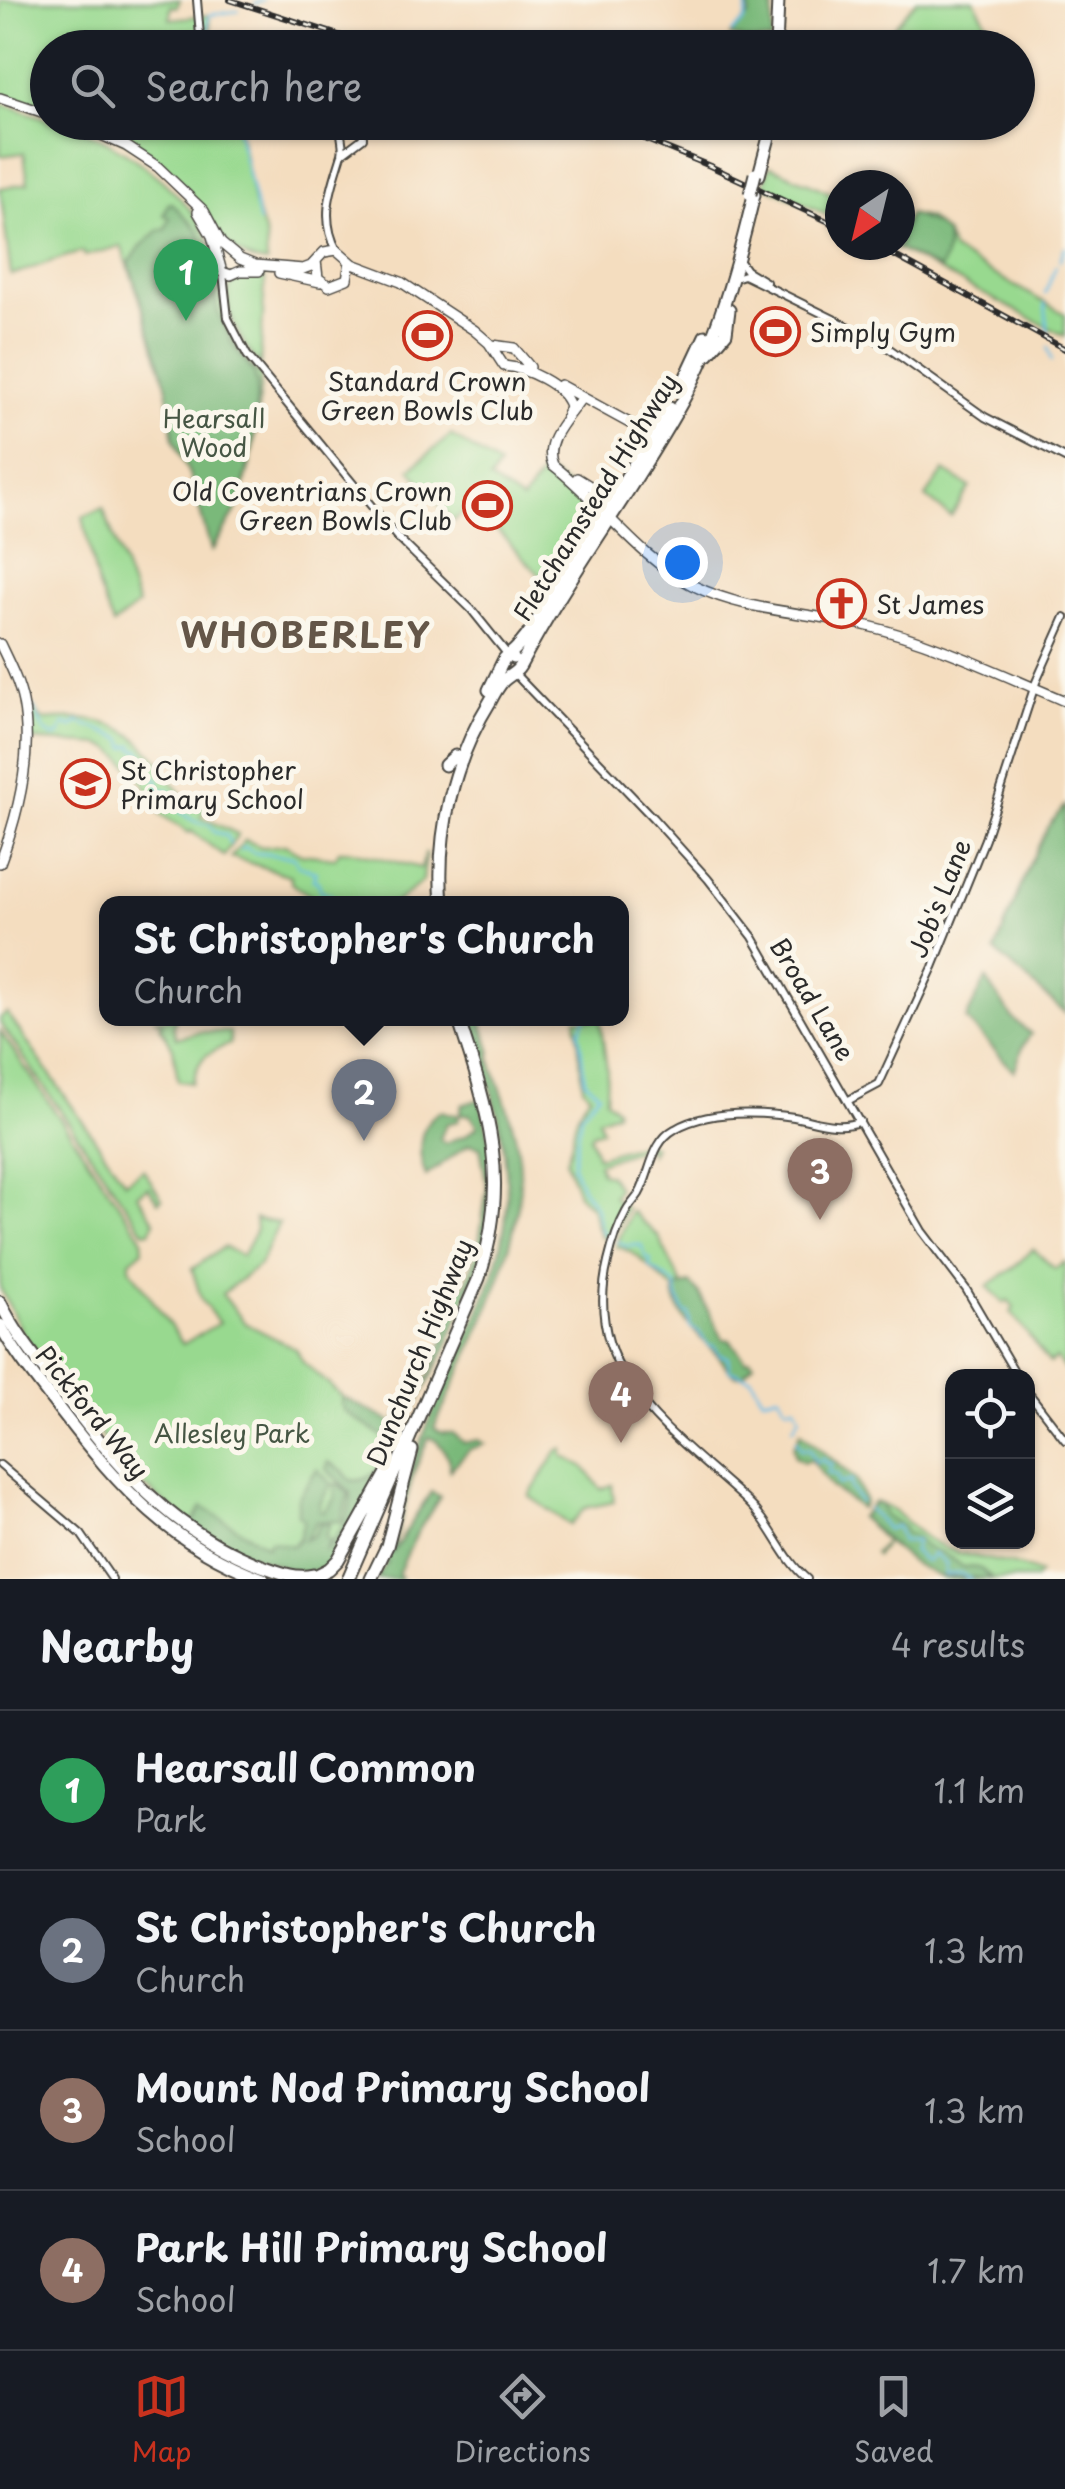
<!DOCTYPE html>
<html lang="en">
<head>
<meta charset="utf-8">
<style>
	:root { --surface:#171b24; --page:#242831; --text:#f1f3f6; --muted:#9ea1a6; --line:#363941; --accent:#c8321e }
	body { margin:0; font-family:"Playpen Sans",sans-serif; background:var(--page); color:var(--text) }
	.controls { position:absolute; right:30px; bottom:30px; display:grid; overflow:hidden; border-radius:20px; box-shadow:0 2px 8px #0004 }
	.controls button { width:90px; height:90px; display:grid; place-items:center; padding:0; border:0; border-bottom:2px solid var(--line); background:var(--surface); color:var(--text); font:50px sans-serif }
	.compass { position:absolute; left:825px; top:170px; width:90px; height:90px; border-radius:50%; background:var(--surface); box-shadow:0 2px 8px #0004; rotate:215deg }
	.you { position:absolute; left:682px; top:562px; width:35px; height:35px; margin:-25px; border:8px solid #fff; border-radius:50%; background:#1a73e8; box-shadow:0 0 0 15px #1a73e833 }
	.badge { display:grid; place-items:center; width:65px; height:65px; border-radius:50%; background:var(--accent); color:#fff; font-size:32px; font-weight:700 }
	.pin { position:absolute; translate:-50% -82px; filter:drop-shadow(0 2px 5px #0008) }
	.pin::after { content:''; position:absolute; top:52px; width:35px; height:30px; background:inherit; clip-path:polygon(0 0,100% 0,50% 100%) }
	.popup { position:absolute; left:99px; top:896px; width:530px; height:130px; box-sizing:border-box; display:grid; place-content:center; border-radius:20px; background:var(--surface); filter:drop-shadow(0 2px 8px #0005); font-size:32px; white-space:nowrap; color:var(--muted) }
	.popup b { font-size:38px; color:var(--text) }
	.popup::after { content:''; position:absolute; left:50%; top:100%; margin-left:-20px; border:20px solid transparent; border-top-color:var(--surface) }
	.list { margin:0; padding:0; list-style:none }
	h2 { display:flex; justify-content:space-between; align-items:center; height:130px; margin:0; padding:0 40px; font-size:42px }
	h2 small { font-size:32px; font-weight:400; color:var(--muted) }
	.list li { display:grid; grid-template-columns:65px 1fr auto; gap:30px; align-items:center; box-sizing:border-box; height:160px; padding:0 40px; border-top:2px solid var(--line) }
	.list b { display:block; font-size:38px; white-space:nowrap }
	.list p { margin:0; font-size:32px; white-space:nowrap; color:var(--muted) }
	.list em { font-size:32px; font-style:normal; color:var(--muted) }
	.icon { flex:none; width:55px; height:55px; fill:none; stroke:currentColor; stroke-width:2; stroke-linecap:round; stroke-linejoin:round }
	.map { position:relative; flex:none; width:1065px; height:1579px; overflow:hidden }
	.search { position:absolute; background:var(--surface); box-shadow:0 2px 8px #0004; left:30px; right:30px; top:30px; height:110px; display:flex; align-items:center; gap:25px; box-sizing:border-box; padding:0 35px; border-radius:55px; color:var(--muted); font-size:38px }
	.sheet { height:770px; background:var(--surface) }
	nav { display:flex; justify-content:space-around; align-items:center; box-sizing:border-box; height:140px; border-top:2px solid var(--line); background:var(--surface); font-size:28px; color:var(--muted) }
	nav a { display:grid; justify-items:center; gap:5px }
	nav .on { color:var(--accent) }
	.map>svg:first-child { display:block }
	.green { fill:#98d98f; stroke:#62825d; stroke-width:2.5 }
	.forest { fill:#7ab97a; stroke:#527252; stroke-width:2.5 }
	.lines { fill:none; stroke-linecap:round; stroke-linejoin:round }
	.stream { stroke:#6abee6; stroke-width:2.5 }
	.minor-casing { stroke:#494641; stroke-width:10 }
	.major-casing { stroke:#494641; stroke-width:12 }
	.highway-casing { stroke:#494641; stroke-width:15 }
	.minor { stroke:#fff; stroke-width:6 }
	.major { stroke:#fff; stroke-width:9 }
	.highway { stroke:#fff; stroke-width:11 }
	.rail-casing { stroke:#2b2b2b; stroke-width:6 }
	.rail { stroke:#fbf7ec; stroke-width:2.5; stroke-dasharray:8; stroke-linecap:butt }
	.highway-bridge-casing { stroke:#494641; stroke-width:15; stroke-linecap:butt }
	.highway-bridge { stroke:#fff; stroke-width:11 }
	.labels { text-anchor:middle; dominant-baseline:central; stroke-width:10; stroke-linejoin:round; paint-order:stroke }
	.poi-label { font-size:25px; fill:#2b2b2b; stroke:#fbf7ec; text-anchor:start }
	.park-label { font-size:25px; fill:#465644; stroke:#fbf7ec }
	.street-label { font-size:25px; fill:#2b2b2b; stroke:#fbf7ec }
	.district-label { font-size:35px; font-weight:bold; letter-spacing:2.5px; fill:#645648; stroke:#fbf7ec }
</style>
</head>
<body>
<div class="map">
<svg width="1065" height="1579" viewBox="0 0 1065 1579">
	<rect width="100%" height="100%" fill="#fbf7ec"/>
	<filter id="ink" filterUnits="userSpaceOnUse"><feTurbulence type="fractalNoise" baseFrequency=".01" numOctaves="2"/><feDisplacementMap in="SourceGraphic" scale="20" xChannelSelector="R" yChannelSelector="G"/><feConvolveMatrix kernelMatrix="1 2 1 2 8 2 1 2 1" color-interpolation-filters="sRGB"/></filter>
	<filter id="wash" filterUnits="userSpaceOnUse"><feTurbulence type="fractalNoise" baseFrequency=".0048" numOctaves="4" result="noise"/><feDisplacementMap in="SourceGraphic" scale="40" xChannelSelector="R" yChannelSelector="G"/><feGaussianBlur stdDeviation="2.25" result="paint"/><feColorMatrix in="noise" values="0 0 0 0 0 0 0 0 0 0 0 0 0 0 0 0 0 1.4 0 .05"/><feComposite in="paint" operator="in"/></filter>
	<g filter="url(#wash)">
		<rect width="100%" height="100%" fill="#f4ddbf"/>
		<path class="green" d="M 0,0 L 180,0 L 177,7 L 171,6 L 170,19 L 209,15 L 213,47 L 48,48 L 47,112 L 0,95 Z
			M 917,0 L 974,0 L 985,20 L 994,47 L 886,45 L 891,30 Z
			M 0,103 L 47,119 L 48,122 C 99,123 193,193 209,242 C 225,295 217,333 261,376 C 256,443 251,495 212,551 L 190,476 L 174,440 L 167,387 L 157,347 L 121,246 L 85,256 L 83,252 C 59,257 35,268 11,275 L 0,188 L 28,183 L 24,153 L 0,156 Z
			M 129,123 L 238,123 L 253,199 L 266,238 L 267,263 C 220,259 201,200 169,171 C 149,153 127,141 103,130 Z
			M 770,166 L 840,197 L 840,221 L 764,185 Z
			M 909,214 L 928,218 L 946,234 L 953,251 L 1065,314 L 1065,336 L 889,245 L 900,245 L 900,224 L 903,225 Z
			M 247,272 L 264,275 L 265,280 L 260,367 C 243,344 205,289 247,272 Z
			M 451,435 L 499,466 L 490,480 L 522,501 L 544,470 L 571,489 L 588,506 L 591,504 L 595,513 L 591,512 L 582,537 L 551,587 L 473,505 L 453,521 L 410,469 Z
			M 944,471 L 970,487 L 951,517 L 926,497 Z
			M 103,508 L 138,605 L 113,625 L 98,587 L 83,517 Z
			M 31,707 L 43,720 C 71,717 108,718 132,735 C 143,743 150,754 161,763 L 160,768 L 194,808 L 199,808 L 204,799 L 208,801 L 201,817 L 238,834 L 224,856 L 191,831 L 189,833 L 160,814 L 140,776 L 112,749 L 100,745 L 30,740 Z
			M 245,840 L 262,847 L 285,845 L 301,854 L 335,858 L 339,851 L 352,851 L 421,868 L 426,852 L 423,881 L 395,903 L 322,903 L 291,883 L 291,876 L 231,857 Z
			M 7,1013 L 125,1182 L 143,1169 L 162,1199 L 158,1202 L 148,1187 L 137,1194 L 155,1222 L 150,1231 L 144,1232 L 0,1023 L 0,1018 Z
			M 156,1019 L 176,1019 L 173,1026 L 176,1038 L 199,1032 L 230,1032 L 230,1044 C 202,1054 200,1058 192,1083 L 178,1081 L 173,1048 L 160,1026 L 163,1024 Z
			M 576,1019 L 600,1019 L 607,1069 L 606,1100 L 616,1108 L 616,1112 L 598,1119 L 602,1130 L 592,1133 L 590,1137 L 597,1157 L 646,1142 L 654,1146 L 650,1154 L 647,1146 L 598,1163 L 601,1173 L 609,1175 L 618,1188 L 613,1197 L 626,1208 L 610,1242 L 600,1236 L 591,1207 L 578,1194 L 566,1160 C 578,1133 568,1122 590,1095 L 583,1088 Z
			M 0,1031 L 142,1238 L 143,1250 L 130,1261 L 130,1268 L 183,1344 L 219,1323 L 202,1301 L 192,1269 L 224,1247 L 242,1256 L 256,1230 L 255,1219 L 279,1223 L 259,1265 L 222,1294 L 245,1323 L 296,1349 L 303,1362 L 343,1397 L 403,1431 L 333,1557 L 310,1571 L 197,1529 L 133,1477 L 25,1337 L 0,1288 Z
			M 631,1211 L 658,1236 L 683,1287 L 674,1289 C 653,1273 641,1253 616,1246 Z
			M 1033,1249 L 1055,1269 L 1065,1262 L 1065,1370 L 1056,1358 L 1050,1363 L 1047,1360 L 1011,1312 L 1014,1308 L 1008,1300 L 1004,1303 L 987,1286 L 1012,1269 Z
			M 563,1449 L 563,1456 L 583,1466 L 601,1489 L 612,1485 L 614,1502 L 585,1508 L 570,1525 L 529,1496 L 558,1450 Z
			M 874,1502 C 898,1507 916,1536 940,1546 C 972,1560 1007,1558 1039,1574 L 1035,1579 L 944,1579 L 916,1565 L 886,1542 L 876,1555 L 874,1553 L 886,1542 L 860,1517 Z"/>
		<path class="forest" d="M 745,0 L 773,0 L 772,41 L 749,41 L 730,36 L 749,15 L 749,3 Z
			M 172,203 L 198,230 L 205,247 L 218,312 L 232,344 L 254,373 L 257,385 L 255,430 L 244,486 L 235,513 L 211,550 L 190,476 L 174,440 L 167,387 L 129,263 L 140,247 L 160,229 L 165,230 L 170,218 L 164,215 L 168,204 Z
			M 909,214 C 942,226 957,231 940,270 L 896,248 L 900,245 L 900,235 Z
			M 1065,806 L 1065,1013 L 995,951 L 1029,865 L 1049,825 Z
			M 986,979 L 1013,1019 L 1031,1034 C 1018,1050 1022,1055 1014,1071 L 966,1019 Z
			M 470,1019 L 481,1019 L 491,1050 L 490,1059 C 501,1090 515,1124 519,1157 C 529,1241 469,1351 434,1428 L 442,1433 L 453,1433 L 464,1443 L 479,1440 L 485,1444 L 470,1449 L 450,1470 C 450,1458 441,1441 429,1437 L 414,1472 L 392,1554 L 431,1492 L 440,1497 L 417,1533 L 398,1574 L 401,1579 L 376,1579 L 388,1562 L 385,1561 C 397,1516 408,1472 426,1429 C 455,1355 506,1280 507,1198 C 508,1135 489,1078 470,1019 Z
			M 480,1099 L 492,1149 L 486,1247 L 445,1351 L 403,1431 L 404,1436 L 327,1569 L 300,1573 L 244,1554 L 191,1525 L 202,1507 L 267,1546 L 270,1541 L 292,1546 L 299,1539 L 304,1520 L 298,1515 L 298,1498 L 317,1469 L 331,1484 L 320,1503 L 320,1511 L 324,1512 L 335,1498 L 334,1486 L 337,1484 L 349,1493 L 341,1521 L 316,1522 L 305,1539 L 313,1536 L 321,1524 L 330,1523 L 325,1537 L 330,1540 L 324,1551 C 339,1536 351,1515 351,1493 L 326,1469 L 328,1462 L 342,1470 L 350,1480 C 371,1484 388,1462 389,1441 L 344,1411 L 341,1403 L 343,1397 L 395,1424 L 403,1403 C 435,1388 445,1328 459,1298 L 454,1292 L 465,1285 L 478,1250 L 487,1187 L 480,1147 L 469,1144 L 426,1176 C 417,1154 417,1123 441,1111 L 459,1116 L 458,1121 L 446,1124 L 440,1139 L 445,1143 L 466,1135 L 478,1126 L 471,1115 L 460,1114 L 462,1105 Z
			M 690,1283 L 699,1293 L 723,1339 L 730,1340 L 746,1361 L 750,1359 L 754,1363 L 743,1375 L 735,1375 C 726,1369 727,1366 720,1358 C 702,1338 675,1318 674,1289 Z
			M 801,1432 L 856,1480 L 865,1502 L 861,1508 L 831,1487 L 811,1460 L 804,1462 L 795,1457 L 793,1447 Z
			M 873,1504 L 881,1504 L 885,1516 L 903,1526 L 906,1533 C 918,1535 916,1541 926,1547 C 939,1554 952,1555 962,1567 C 982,1568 978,1566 993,1579 L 937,1576 L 911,1562 L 860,1517 Z"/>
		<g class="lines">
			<path class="stream" d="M 255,4 L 263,0
				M 732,33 L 745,20 L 748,0
				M 206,48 L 209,15 L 238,11
				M 236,122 L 259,222
				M 1060,260 L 1065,247
				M 1045,294 L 1056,266
				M 1045,304 L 1048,332
				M 1048,348 L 1052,361
				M 29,705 L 34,708 L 44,731 L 54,737 L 59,735 L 64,724 L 72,727 L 78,722 L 123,739 L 126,747 L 133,745 L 134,749 L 140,750 L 153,777 L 158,779 L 159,790 L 168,790 L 177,799 L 176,807 C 185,817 197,824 210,825 L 214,832 L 226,835 L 230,844
				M 241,850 L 244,847 L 255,853 L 294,857 L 298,865 L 316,872 L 313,880 L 318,882 L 321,891 L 331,894 L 336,904
				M 585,1018 L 579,1033 L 585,1081 L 599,1093 L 581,1114 L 573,1166 L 582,1188 L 595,1206 L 601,1230 L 610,1239
				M 617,1241 L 626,1246 L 641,1245 L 646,1257 L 651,1260 L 649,1266 L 675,1284 L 678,1299 L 685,1313 L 689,1314 L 690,1327 L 698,1331 L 709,1346 L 714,1346 L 719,1354 L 728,1358 L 729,1370 L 751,1378 L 763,1398 L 779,1395 L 786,1407 L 795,1406 L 800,1416 L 793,1428
				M 37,1369 L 74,1418
				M 79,1424 L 99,1450
				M 796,1440 L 802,1449 L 809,1449 L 816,1463 L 822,1458 L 825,1463 L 832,1463 L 828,1473 L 837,1475 L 838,1484 L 851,1481 L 850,1488 L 860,1502
				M 868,1509 L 887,1529 L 897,1526 L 902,1541 L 916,1541 L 913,1551 L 924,1560 L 928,1560 L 933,1554 L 946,1564 L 945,1575 L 960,1573 L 970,1579
				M 204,1545 L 256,1569
				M 268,1574 L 280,1579"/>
		</g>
	</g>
	<g filter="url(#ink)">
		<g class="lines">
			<defs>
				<path id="minor" d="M 197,0 L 201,48
					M 92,128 L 120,122
					M 343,153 L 363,138 L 362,129 L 357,122
					M 337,250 C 319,217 332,187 342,154 C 345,141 337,135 344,122
					M 741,263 L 746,270 L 766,282
					M 223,273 L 228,318 L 247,355 L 397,537 L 471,609 L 508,655
					M 738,277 L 744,275 L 880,342 L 985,417 L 1065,458
					M 515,674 L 653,818 L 708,879 L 753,937 L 922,1231 L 966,1289 L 1017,1376
					M 849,1100 L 879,1084 L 933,967 L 985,839 L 1036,682 L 1065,617
					M 1028,1392 L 1065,1440
					M 0,1465 L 81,1534 L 112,1579
					M 807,1579 C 782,1558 772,1524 747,1501 C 675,1434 580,1376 608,1262 C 612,1245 617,1228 626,1212 C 629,1206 635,1200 639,1194 C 651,1173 651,1142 675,1129 C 708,1110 757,1112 794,1117 C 815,1121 840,1131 860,1121"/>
				<path id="major" d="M 0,98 L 48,114
					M 72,122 L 126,146 L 158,167 L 204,211 L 221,243 L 240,259 L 255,265 L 303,269 L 311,266 L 324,252 L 337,250 L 353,264 L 401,282 L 474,330 L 489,343 L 504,366 C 525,368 563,384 570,406 L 565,420
					M 198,212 L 212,236 L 222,272 L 231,275 L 240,271 L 259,271
					M 316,261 L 318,278 L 329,286 L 347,279 L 350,262
					M 279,273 L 320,282
					M 492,345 L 514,348 L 530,367
					M 560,385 L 642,430 L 650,444
					M 553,465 C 601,502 637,557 692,585 C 746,612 806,612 864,625 C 933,641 1000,674 1065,701
					M 553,465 C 542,440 569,417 582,397
					M 577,478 L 611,499
					M 0,644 C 9,663 19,682 23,702 C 33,754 18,815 0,863"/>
				<path id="highway" d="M 776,48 L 778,0
					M 759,175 L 773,122
					M 708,354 L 726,333 L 729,310
					M 683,383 L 705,336
					M 509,655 C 530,638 544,608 558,585 C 596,527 632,467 670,408
					M 489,690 L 504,659 L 508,655 L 513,658
					M 445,765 L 455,756
					M 442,904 C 436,833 453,761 491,700 C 494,694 498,687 503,681 C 508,676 516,673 520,666 C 568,575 632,492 682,402 C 718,337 737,266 754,195
					M 0,1302 C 16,1335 39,1362 61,1391 C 119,1468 169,1530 262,1566 C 279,1572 295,1579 313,1575
					M 0,1325 C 17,1357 41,1385 63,1414 C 121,1489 171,1545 263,1579
					M 309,1579 L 329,1569 L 338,1560 L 387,1473
					M 348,1579 L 479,1278 C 511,1181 489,1112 458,1018
					M 371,1579 L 387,1546 L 412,1450"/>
			</defs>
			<use href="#minor" class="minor-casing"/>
			<use href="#major" class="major-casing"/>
			<use href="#highway" class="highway-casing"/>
			<use href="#minor" class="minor"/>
			<use href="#major" class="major"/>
			<use href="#highway" class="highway"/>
			<defs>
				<path id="rail" d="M 230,0 L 379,48
					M 603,122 L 710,166 L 840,227
					M 875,245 L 1065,349"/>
			</defs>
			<use href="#rail" class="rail-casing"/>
			<use href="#rail" class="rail"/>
			<defs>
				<path id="highway-bridge" d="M 750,194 L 755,174"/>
			</defs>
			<use href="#highway-bridge" class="highway-bridge-casing"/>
			<use href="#highway-bridge" class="highway-bridge"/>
		</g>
	</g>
	<defs>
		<symbol id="stadium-ring" viewBox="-11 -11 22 22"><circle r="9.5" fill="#fbf7ec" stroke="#c8321e" stroke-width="1.5"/><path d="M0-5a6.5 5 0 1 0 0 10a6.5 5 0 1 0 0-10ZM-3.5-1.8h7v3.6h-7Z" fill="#c8321e"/></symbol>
		<symbol id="church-ring" viewBox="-11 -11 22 22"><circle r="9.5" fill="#fbf7ec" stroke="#c8321e" stroke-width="1.5"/><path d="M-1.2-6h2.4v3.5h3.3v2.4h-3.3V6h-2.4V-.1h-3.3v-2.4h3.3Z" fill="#c8321e"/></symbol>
		<symbol id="school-ring" viewBox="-11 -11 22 22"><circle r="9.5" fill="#fbf7ec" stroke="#c8321e" stroke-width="1.5"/><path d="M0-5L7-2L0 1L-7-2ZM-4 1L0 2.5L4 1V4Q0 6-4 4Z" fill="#c8321e"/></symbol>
	</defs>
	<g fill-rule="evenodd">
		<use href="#stadium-ring" x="748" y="304" width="55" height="55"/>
		<use href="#stadium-ring" x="400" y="308" width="55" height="55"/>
		<use href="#stadium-ring" x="460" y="478" width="55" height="55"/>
		<use href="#church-ring" x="814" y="576" width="55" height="55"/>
		<use href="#school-ring" x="58" y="756" width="55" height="55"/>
	</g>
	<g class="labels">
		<g class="poi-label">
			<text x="810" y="332">Simply Gym</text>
			<text x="427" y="381" text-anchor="middle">Standard Crown<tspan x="427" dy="29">Green Bowls Club</tspan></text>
			<text x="452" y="491" text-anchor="end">Old Coventrians Crown<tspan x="452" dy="29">Green Bowls Club</tspan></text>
			<text x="876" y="604">St James</text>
			<text x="120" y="770">St Christopher<tspan x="120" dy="29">Primary School</tspan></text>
		</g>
		<g class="park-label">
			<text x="214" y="418">Hearsall<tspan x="214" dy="29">Wood</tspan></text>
			<text x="232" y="1433">Allesley Park</text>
		</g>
		<g class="street-label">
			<text transform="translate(595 497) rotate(-58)">Fletchamstead Highway</text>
			<text transform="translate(939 898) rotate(-68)">Job's Lane</text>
			<text transform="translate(813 999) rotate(59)">Broad Lane</text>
			<text transform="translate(419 1352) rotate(-68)">Dunchurch Highway</text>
			<text transform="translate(93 1412) rotate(51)">Pickford Way</text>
		</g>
		<g class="district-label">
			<text x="306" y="633">WHOBERLEY</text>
		</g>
	</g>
</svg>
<div class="controls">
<button><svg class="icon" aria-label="locate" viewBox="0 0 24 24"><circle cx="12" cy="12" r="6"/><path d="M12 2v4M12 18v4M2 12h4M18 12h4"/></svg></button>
<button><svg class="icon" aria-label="layers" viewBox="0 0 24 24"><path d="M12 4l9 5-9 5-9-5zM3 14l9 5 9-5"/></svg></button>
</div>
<svg class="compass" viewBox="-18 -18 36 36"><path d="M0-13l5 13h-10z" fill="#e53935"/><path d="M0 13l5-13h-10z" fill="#9ea1a6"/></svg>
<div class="you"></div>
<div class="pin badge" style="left:186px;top:321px;background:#2e9e5b">1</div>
<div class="pin badge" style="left:364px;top:1141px;background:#6b7280">2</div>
<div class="popup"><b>St Christopher's Church</b>Church</div>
<div class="pin badge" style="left:820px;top:1220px;background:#8d6e63">3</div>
<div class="pin badge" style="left:621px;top:1443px;background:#8d6e63">4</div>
<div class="search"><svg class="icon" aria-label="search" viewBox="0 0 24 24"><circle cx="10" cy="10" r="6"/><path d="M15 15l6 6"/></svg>Search here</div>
</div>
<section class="sheet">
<h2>Nearby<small>4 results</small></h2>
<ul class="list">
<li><span class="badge" style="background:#2e9e5b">1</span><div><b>Hearsall Common</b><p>Park</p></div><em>1.1 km</em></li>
<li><span class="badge" style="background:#6b7280">2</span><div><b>St Christopher's Church</b><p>Church</p></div><em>1.3 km</em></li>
<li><span class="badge" style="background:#8d6e63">3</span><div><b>Mount Nod Primary School</b><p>School</p></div><em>1.3 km</em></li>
<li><span class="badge" style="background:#8d6e63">4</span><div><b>Park Hill Primary School</b><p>School</p></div><em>1.7 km</em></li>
</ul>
</section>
<nav>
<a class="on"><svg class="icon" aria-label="map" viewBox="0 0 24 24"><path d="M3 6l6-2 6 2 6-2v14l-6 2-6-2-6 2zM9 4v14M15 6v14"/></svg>Map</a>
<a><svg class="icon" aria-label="directions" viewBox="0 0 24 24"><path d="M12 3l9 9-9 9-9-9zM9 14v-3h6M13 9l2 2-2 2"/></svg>Directions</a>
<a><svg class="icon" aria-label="saved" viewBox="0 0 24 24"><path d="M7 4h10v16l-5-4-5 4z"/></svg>Saved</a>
</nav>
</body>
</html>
